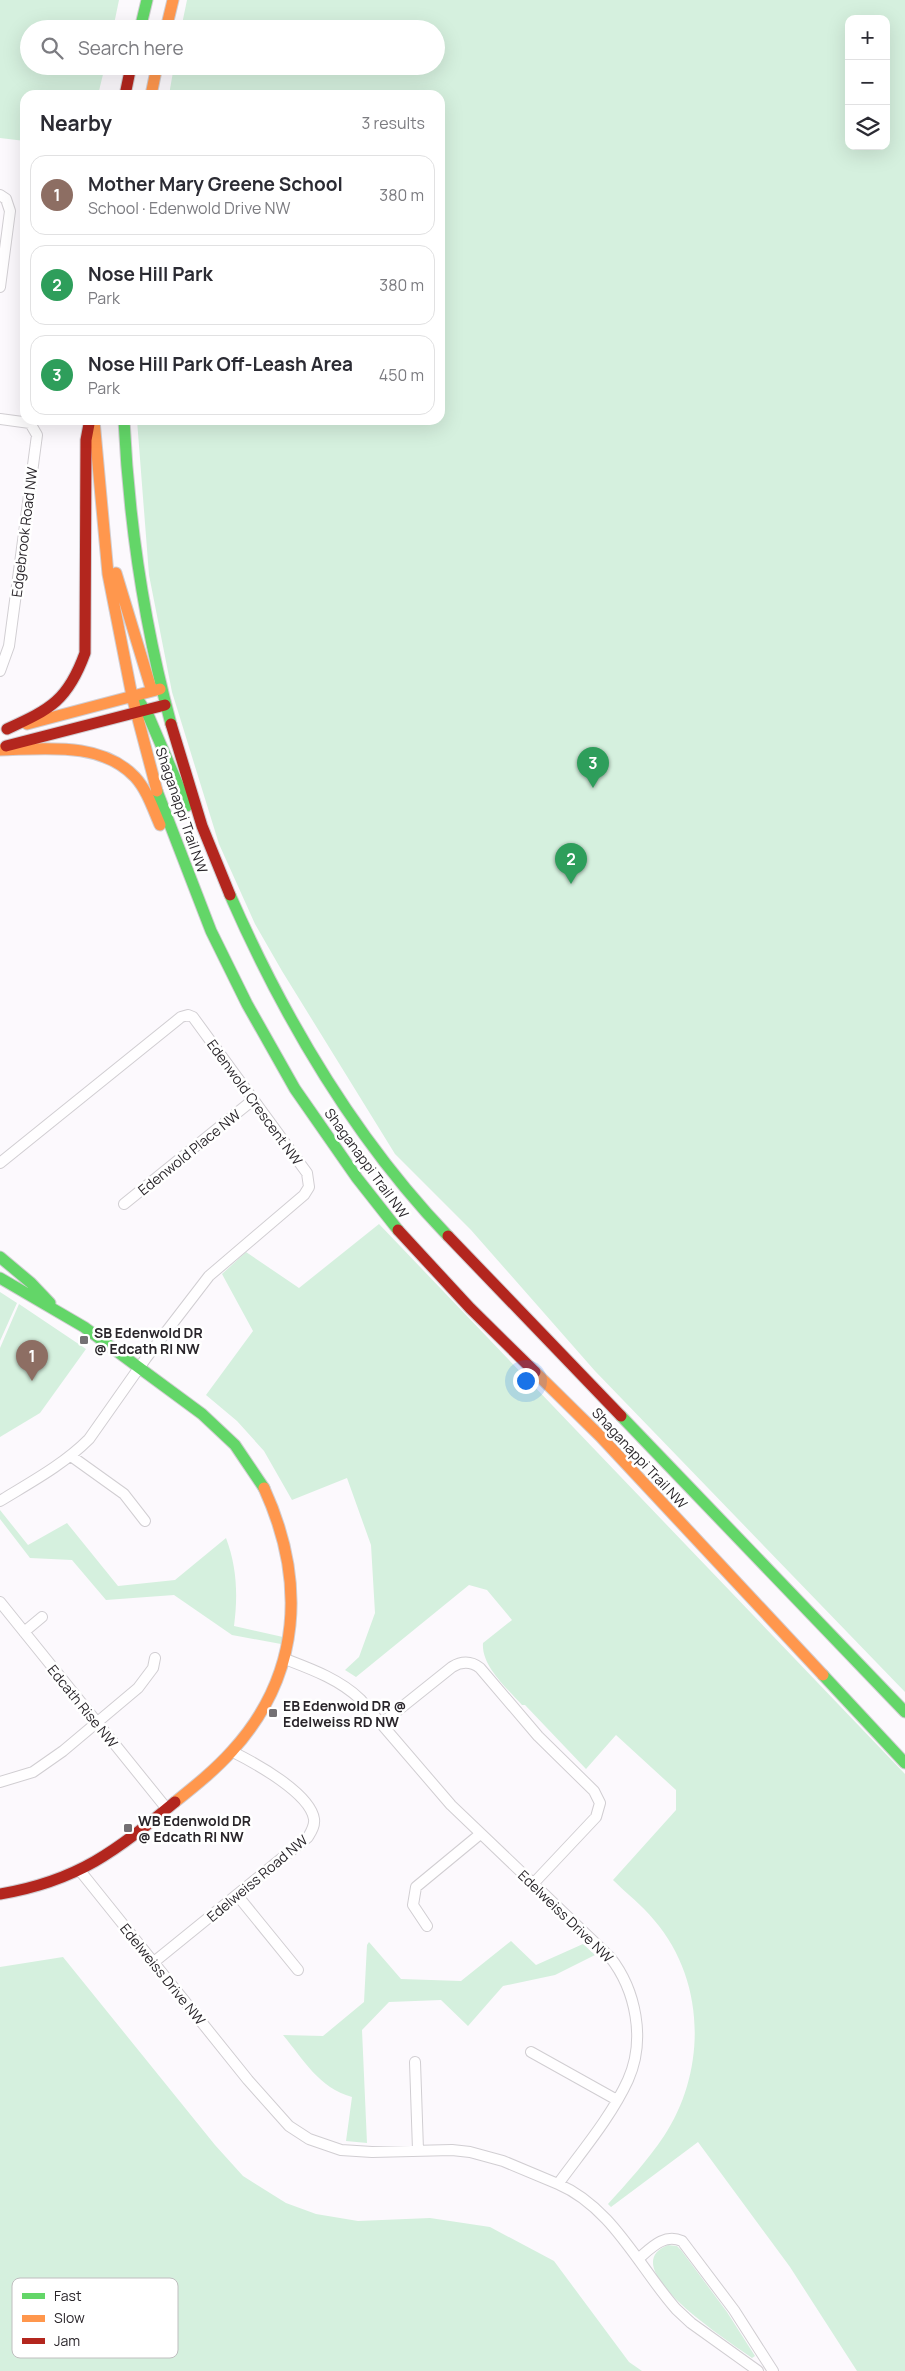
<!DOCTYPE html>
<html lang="en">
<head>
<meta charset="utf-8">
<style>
	:root { --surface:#fff; --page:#f2f2f3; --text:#2b2b33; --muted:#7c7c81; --line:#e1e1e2; --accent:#747074 }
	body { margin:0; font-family:Manrope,sans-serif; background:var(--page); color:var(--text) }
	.controls { position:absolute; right:15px; top:15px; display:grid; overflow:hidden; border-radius:10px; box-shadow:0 5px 20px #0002 }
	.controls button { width:45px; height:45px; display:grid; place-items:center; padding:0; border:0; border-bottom:1px solid var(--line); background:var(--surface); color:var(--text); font:25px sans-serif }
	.you { position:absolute; left:525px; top:1380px; width:18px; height:18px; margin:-12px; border:4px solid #fff; border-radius:50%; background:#1a73e8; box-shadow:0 0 0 8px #1a73e833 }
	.badge { display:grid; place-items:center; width:32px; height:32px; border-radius:50%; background:var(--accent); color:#fff; font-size:16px; font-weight:700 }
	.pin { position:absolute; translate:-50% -41px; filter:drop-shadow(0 1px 2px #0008) }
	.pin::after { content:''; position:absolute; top:26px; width:18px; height:15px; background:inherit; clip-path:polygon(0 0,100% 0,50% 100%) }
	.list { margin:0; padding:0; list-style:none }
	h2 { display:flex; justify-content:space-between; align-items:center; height:65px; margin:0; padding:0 20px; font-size:21px }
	h2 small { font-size:16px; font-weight:400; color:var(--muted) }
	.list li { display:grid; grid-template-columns:32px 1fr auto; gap:15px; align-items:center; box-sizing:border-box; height:80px; margin:0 10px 10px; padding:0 10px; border:1px solid var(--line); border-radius:15px }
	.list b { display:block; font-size:19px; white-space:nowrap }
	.list p { margin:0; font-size:16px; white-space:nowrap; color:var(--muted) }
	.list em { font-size:16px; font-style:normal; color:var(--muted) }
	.icon { flex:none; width:28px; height:28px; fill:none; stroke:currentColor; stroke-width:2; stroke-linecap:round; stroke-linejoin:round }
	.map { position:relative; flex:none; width:905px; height:2371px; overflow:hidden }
	.search { position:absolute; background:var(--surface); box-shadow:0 5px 20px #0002; left:20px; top:20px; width:425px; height:55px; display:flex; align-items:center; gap:12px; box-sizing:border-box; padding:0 18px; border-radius:28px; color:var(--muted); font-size:19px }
	.panel { position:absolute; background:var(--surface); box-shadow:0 5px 20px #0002; left:20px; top:90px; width:425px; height:335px; border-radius:15px }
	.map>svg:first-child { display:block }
	.green { fill:#d5f0de; fill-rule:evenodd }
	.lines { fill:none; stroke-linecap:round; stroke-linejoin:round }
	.street-casing { stroke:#d1ced2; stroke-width:12 }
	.fast-casing { stroke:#d1ced2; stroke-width:13 }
	.slow-casing { stroke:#d1ced2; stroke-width:13 }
	.jam-casing { stroke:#d1ced2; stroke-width:13 }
	.street { stroke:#fffeff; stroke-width:10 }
	.fast { stroke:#63d668; stroke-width:11 }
	.slow { stroke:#ff974d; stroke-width:11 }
	.jam { stroke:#b3261e; stroke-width:11 }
	.poi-dot { fill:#747074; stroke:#fff; stroke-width:2 }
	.labels { text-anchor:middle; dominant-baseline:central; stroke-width:5; stroke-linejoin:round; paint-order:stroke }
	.street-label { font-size:14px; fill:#2a262b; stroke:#fff }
	.poi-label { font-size:14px; font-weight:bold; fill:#2a262b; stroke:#fff; text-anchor:start }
	.key { fill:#fff; stroke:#bfbebf; stroke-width:1 }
	.key-label { font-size:14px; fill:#2a262b }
</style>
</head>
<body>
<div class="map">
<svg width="905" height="2371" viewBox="0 0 905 2371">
	<rect width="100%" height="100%" fill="#fcf9fd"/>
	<path class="green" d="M 0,0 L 119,0 L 113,29 L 29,29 L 29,66 L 105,66 L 98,95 L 25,95 L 25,141 L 0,138 Z
		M 187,0 L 905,0 L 905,1692 L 595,1371 L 471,1230 L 395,1154 L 282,971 L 255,924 L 219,844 L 172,692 L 149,575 L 137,420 L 440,420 L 440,95 L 169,95 L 174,66 L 436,66 L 436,29 L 181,29 ZM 849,19 L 886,19 L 886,146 L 849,146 Z
		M 379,1224 L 905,1774 L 905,2371 L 857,2371 L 790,2267 L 698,2142 L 611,2207 L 608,2204 C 627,2183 648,2160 664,2136 C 707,2071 706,1980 654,1920 C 642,1905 626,1893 613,1880 L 676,1810 L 676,1790 L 616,1735 L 586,1769 L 525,1705 L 522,1705 C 508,1689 481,1666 483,1643 L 512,1620 L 487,1590 L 469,1585 L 356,1677 L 345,1670 L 359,1657 L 375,1613 L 371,1545 L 347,1478 L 292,1500 L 264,1451 L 237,1421 L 206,1395 L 253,1331 L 222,1274 L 246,1252 L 299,1288 Z
		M 0,1292 L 17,1303 L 0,1341 Z
		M 19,1304 L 86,1349 L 40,1413 L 0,1437 L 0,1348 Z
		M 0,1510 L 28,1545 L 67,1523 L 118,1586 L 175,1580 L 226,1538 C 237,1567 238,1596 234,1626 L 283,1637 L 281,1644 L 232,1635 L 174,1595 L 106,1600 L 72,1560 L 30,1558 L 0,1519 Z
		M 511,1941 L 536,1965 L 583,1944 L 595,1955 L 555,1975 L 503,1986 L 468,2026 L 441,2000 L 389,2002 L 362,2030 L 367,2143 L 346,2141 L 352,2097 C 319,2088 303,2059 283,2035 L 323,2036 L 364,2002 L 367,1945 L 369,1942 L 401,1979 L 461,1981 Z
		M 63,1957 L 215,2145 L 243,2176 L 286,2203 L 316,2214 L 358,2221 L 430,2218 L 490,2227 L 554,2261 L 629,2362 L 642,2371 L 0,2371 L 0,1967 Z
		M 668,2245 L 677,2246 L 681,2250 L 727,2312 L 755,2356 L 752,2358 C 733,2344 611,2267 668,2245 Z"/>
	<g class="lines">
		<defs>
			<path id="street" d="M 0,195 L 6,199 L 10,211 L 0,287
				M 0,419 L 30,423 L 37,435 L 9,646 L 0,671
				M 0,1163 L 181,1017 L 188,1015 L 193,1017 L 307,1173 L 309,1187 L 304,1195 L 209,1276 L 146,1358 L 89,1439 C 63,1465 31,1482 0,1501
				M 124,1204 L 253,1100
				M 71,1456 L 124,1494 L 145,1521
				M 0,1602 L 167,1809
				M 24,1632 L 42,1617
				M 382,1723 L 452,1667 C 462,1661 471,1661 480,1668 L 538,1736 L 594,1791 L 600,1803 L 596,1817 L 532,1885
				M 0,1782 L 33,1772 L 63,1751 L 138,1688 L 153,1668 L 155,1658
				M 81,1872 L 248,2080 L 289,2126 L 309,2139 L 341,2150 L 372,2152 L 452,2150 L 470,2152 L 503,2161 L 558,2184 C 582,2151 611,2117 628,2080 C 646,2040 636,1990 610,1957 L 451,1805 L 360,1699 C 339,1679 311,1669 285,1659
				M 237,1895 L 298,1970
				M 427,1926 L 413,1905 L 416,1887 L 479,1835
				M 154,1962 L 308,1837 C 311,1832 315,1826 314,1819 C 310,1793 255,1763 233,1752
				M 531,2052 L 617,2100
				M 415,2062 L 418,2150
				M 558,2184 C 612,2207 639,2267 676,2309 L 691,2323 L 758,2371
				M 638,2259 C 651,2248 664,2233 682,2241 L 734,2310 L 773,2371"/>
			<path id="fast" d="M 140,29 L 147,0
				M 124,420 C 129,524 144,624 171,724
				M 137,698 L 149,717 L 187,806
				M 157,791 L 211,931 L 247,1004 L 295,1089 L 357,1178 L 398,1230
				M 230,895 C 284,1018 355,1139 448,1236
				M 0,1257 L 31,1283 L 50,1303
				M 0,1278 L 84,1327 L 202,1414 L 235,1445 L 264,1488
				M 621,1416 L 905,1712
				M 823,1675 L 905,1763"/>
			<path id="slow" d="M 166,29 L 173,0
				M 151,95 L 157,66
				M 94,420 L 108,574 L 132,696 L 157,791
				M 116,573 L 150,685
				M 27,724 L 160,689
				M 0,750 C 45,749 101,741 135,777 C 147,790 153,809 160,825
				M 535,1372 L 600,1436 L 823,1675
				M 175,1802 C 195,1786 215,1770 232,1751 C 302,1674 306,1580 264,1488"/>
			<path id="jam" d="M 125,95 L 131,66
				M 171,724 L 202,826 L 230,895
				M 7,729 C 51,709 68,700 85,653 L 86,440 L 89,424
				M 6,746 L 165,705
				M 398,1230 L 470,1308 L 535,1372
				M 448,1236 L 621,1416
				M 0,1894 C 78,1881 116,1851 175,1802"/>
		</defs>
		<use href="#street" class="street-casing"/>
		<use href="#fast" class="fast-casing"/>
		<use href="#slow" class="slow-casing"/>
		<use href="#jam" class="jam-casing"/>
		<use href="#street" class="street"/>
		<use href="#fast" class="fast"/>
		<use href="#slow" class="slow"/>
		<use href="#jam" class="jam"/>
	</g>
	<g class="poi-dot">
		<rect x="79" y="1335" width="10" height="10" rx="2.5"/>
		<rect x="268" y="1708" width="10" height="10" rx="2.5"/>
		<rect x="123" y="1823" width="10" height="10" rx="2.5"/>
	</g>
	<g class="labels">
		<g class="street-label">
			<text transform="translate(24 532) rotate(-83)">Edgebrook Road NW</text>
			<text transform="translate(182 810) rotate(71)">Shaganappi Trail NW</text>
			<text transform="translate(255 1102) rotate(54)">Edenwold Crescent NW</text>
			<text transform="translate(189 1152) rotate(-39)">Edenwold Place NW</text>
			<text transform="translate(367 1163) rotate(54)">Shaganappi Trail NW</text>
			<text transform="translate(640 1458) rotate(47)">Shaganappi Trail NW</text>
			<text transform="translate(83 1706) rotate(51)">Edcath Rise NW</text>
			<text transform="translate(257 1878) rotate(-40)">Edelweiss Road NW</text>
			<text transform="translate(566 1916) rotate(44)">Edelweiss Drive NW</text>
			<text transform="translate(163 1974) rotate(51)">Edelweiss Drive NW</text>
		</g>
		<g class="poi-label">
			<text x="94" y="1332">SB Edenwold DR<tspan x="94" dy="16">@ Edcath RI NW</tspan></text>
			<text x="283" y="1705">EB Edenwold DR @<tspan x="283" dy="16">Edelweiss RD NW</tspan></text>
			<text x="138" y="1820">WB Edenwold DR<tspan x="138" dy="16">@ Edcath RI NW</tspan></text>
		</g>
	</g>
	<rect x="12" y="2278" width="166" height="80" rx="8" class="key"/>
	<rect x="22" y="2293" width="23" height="6" fill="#63d668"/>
	<rect x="22" y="2315" width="23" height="7" fill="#ff974d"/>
	<rect x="22" y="2338" width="23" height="6" fill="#b3261e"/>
	<g class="key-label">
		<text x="54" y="2301">Fast</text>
		<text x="54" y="2323">Slow</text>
		<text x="54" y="2346">Jam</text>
	</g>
</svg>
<div class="controls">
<button>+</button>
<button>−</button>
<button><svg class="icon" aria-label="layers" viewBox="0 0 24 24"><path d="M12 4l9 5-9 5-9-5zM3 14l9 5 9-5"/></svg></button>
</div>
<div class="you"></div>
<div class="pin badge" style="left:32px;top:1381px;background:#8d6e63">1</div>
<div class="pin badge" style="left:571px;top:884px;background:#2e9e5b">2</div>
<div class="pin badge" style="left:593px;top:788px;background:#2e9e5b">3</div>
<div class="search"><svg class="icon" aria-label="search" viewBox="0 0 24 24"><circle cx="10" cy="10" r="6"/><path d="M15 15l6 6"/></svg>Search here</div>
<section class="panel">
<h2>Nearby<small>3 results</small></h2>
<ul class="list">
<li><span class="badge" style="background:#8d6e63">1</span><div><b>Mother Mary Greene School</b><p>School · Edenwold Drive NW</p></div><em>380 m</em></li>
<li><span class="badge" style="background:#2e9e5b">2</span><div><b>Nose Hill Park</b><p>Park</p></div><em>380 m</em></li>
<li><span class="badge" style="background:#2e9e5b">3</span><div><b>Nose Hill Park Off-Leash Area</b><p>Park</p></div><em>450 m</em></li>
</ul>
</section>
</div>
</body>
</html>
